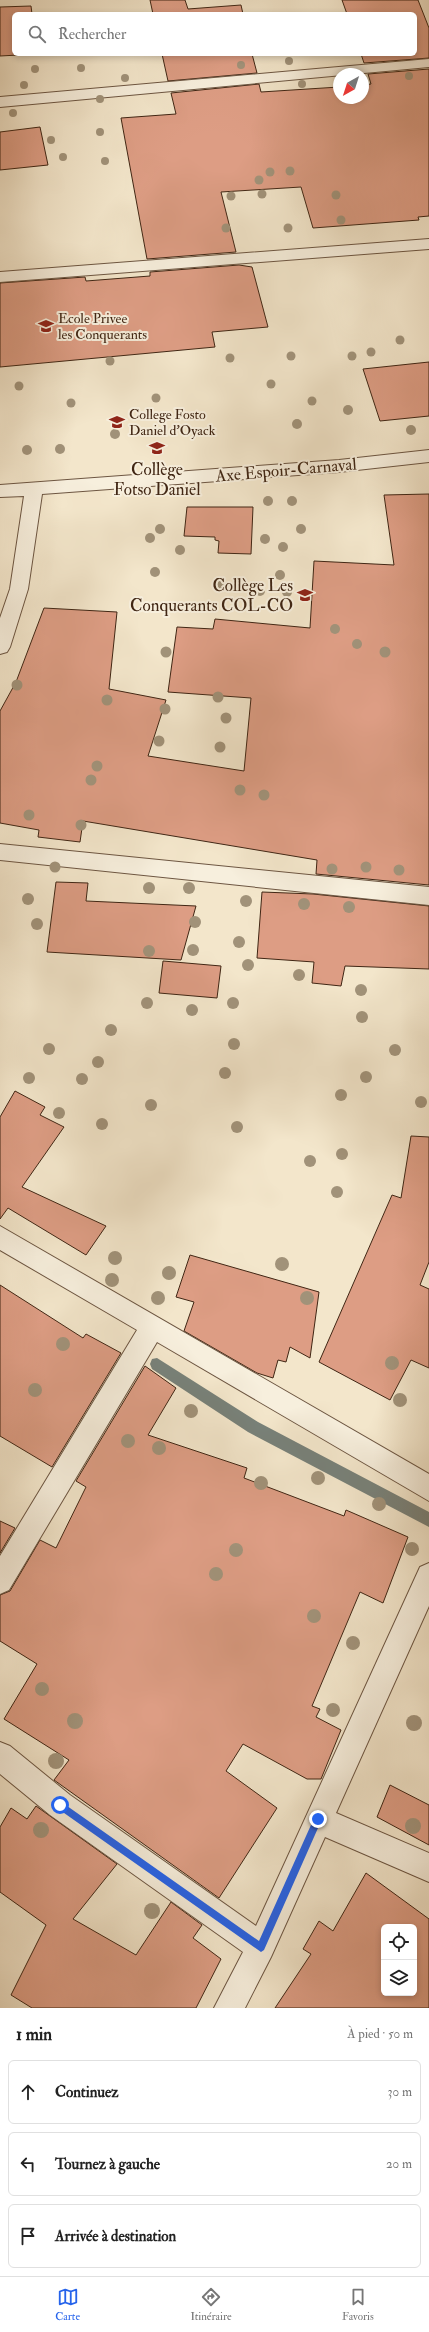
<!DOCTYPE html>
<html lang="fr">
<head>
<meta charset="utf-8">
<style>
	:root { --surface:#fff; --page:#f6f6f6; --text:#222; --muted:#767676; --line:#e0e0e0; --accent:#2563eb }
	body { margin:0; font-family:"IM FELL Double Pica",serif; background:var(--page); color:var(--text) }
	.controls { position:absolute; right:12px; bottom:12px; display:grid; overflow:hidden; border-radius:6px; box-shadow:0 2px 6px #0003 }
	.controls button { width:36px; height:36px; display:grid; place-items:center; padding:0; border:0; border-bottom:1px solid var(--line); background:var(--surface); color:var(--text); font:20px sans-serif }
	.compass { position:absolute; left:333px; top:68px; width:36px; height:36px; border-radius:50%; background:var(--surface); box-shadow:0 2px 6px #0003; rotate:219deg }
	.stop { position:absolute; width:12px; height:12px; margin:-9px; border:3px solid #2563eb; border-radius:50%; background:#fff }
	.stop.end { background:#2563eb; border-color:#fff; box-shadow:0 1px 4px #0008 }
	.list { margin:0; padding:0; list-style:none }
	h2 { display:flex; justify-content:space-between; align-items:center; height:52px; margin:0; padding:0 16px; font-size:17px }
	h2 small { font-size:13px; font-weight:400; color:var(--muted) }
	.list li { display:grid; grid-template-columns:26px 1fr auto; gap:12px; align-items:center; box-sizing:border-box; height:64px; margin:0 8px 8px; padding:0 8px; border:1px solid var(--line); border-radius:6px }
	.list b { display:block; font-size:15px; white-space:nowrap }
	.list em { font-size:13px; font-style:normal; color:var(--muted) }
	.icon { flex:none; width:22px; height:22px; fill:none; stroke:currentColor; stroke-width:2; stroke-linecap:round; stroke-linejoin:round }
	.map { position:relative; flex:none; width:429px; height:2008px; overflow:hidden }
	.search { position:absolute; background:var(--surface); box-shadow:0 2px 6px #0003; left:12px; right:12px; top:12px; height:44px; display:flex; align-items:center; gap:10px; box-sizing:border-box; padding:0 14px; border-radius:6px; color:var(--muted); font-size:15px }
	.sheet { height:268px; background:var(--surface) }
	nav { display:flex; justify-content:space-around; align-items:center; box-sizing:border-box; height:56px; border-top:1px solid var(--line); background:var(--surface); font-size:11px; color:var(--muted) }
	nav a { display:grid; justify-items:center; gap:2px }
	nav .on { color:var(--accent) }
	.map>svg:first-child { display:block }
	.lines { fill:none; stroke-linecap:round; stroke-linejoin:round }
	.stream { fill:#788179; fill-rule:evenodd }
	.building { fill:#dd9d84; stroke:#402614; fill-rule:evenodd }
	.minor-casing { stroke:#6d5642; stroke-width:2 }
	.minor { fill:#f7efdd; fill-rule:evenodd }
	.tree { fill:#a19279 }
	.route { fill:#2563eb }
	.labels { text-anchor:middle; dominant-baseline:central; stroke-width:4; stroke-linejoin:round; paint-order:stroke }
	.far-poi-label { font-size:14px; fill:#402614; stroke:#f7efdd; text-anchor:start }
	.poi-label { font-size:17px; fill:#402614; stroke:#f7efdd }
	.street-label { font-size:17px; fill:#402614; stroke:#f7efdd }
</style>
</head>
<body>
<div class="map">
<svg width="429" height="2008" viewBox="0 0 429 2008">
	<rect width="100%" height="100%" fill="#f3e6cb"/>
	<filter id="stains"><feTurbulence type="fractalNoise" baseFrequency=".005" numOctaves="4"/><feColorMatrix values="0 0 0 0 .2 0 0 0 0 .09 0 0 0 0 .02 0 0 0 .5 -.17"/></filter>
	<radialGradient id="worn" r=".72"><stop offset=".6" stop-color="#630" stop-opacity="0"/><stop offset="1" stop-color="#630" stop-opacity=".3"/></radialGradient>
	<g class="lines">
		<path class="stream" d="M 157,1358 L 258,1422 L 429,1512 L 429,1527 L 248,1432 L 152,1369 L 150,1364 L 152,1359 Z"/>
	</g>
	<path class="building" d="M 150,0 L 185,0 L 188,9 L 241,5 L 243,14 L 153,14 Z
		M 342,0 L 418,0 L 429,28 L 429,58 L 364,63 L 361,54 L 415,54 L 415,14 L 347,14 Z
		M 31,6 L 32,14 L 14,14 L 14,54 L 37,54 L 0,56 L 0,7 Z
		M 162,54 L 252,54 L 257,73 L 168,81 Z
		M 429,69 L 429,216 L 418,217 L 419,220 L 313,228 L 301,187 L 221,192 L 236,252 L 147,259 L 121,118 L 176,114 L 171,93 L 259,84 L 261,92 L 339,87 L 339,98 L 363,98 L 363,85 L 371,84 L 368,74 Z
		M 40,127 L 48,165 L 0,170 L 0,132 Z
		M 239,265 L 252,267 L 268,327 L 212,332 L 215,347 L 0,367 L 0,283 L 85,277 L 86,281 L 150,276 L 150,272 Z
		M 429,362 L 429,416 L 380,421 L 363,369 Z
		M 429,494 L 429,885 L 316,874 L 317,860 L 83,821 L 80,842 L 38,837 L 39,830 L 0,823 L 0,711 L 16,682 L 44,608 L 117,612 L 109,689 L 166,700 L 148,756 L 244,771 L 251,698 L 168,692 L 177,627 L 213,629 L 215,619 L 310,628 L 314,561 L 394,565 L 384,495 Z
		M 187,507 L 253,507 L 251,554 L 218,553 L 219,541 L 215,540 L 215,537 L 184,536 Z
		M 56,882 L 88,883 L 86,901 L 196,906 L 181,960 L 47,952 Z
		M 262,892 L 313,894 L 429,906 L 429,969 L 345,966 L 341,986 L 312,983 L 314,962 L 257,958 Z
		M 163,961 L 221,966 L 217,998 L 159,993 Z
		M 15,1091 L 45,1107 L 40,1115 L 64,1127 L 22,1187 L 106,1226 L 86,1255 L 8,1208 L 0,1219 L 0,1117 Z
		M 411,1136 L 429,1137 L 429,1262 L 420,1285 L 429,1289 L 429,1368 L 411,1360 L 390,1400 L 319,1362 L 392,1195 L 401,1198 Z
		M 190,1255 L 319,1292 L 310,1358 L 290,1347 L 286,1362 L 278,1360 L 273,1378 L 257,1373 L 184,1331 L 194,1302 L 176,1297 Z
		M 0,1285 L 83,1338 L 86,1334 L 121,1353 L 52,1467 L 0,1436 Z
		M 145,1366 L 176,1388 L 148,1435 L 247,1468 L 244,1478 L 344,1516 L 346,1510 L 408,1537 L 383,1603 L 360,1592 L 312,1706 L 320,1709 L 316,1717 L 341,1730 L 321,1779 L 307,1779 L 243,1744 L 226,1771 L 277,1808 L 219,1898 L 54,1780 L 69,1760 L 4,1719 L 37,1664 L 0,1641 L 0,1595 L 10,1591 L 40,1540 L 56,1548 L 86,1487 L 76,1481 Z
		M 0,1521 L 15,1528 L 0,1553 Z
		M 390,1785 L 429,1805 L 429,1845 L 377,1817 Z
		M 36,1806 L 117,1864 L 73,1919 L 136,1955 L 171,1902 L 202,1925 L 193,1938 L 221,1959 L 196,2008 L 32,2008 L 11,1995 L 46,1925 L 0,1892 L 0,1827 L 11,1808 L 27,1819 Z
		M 366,1873 L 429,1919 L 429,2008 L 275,2008 L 311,1954 L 303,1949 L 319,1921 L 333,1931 ZM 384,1927 L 414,1927 L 414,1993 L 384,1993 Z"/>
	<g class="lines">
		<defs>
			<path id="minor" d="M 429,59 L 429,67 L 0,107 L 0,97 Z
				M 429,239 L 429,249 L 0,282 L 0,272 Z
				M 429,450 L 429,462 L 339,472 L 42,494 L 28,589 L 10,647 L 7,652 L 0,654 L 0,618 L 10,589 L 24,496 L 0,497 L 0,485 L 339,460 Z
				M 0,844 L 429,887 L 429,905 L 0,860 Z
				M 0,1226 L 429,1474 L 429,1501 L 157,1342 L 9,1590 L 0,1594 L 0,1556 L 137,1330 L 0,1250 Z
				M 429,1563 L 429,1606 L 336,1813 L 429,1853 L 429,1882 L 325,1837 L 271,1957 L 245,2008 L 214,2008 L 243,1952 L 50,1815 L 0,1774 L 0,1742 L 10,1746 L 70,1795 L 256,1926 L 420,1567 Z"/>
		</defs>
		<use href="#minor" class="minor-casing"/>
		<use href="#minor" class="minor"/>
	</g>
	<g class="tree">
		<circle cx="289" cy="61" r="4"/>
		<circle cx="241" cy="65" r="4"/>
		<circle cx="81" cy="68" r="4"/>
		<circle cx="35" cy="69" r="4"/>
		<circle cx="409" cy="76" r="4"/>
		<circle cx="125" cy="78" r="4"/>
		<circle cx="302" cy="84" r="4"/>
		<circle cx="24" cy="85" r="4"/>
		<circle cx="100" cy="99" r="4"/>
		<circle cx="13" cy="113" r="4"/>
		<circle cx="100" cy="132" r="4"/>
		<circle cx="51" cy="140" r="4"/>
		<circle cx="63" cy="157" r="4"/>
		<circle cx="105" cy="161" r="4"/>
		<circle cx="290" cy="171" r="4.5"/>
		<circle cx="270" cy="172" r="4.5"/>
		<circle cx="259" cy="180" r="4.5"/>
		<circle cx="262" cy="194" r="4.5"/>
		<circle cx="336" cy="195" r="4.5"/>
		<circle cx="231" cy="196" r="4.5"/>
		<circle cx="341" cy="220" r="4.5"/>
		<circle cx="226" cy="228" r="4.5"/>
		<circle cx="288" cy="228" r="4.5"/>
		<circle cx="400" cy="340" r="4.5"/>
		<circle cx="371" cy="352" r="4.5"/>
		<circle cx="291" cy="356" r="4.5"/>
		<circle cx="352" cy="356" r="4.5"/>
		<circle cx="230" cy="358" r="4.5"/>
		<circle cx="110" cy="361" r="4.5"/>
		<circle cx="271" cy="384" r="4.5"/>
		<circle cx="19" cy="386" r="4.5"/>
		<circle cx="156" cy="398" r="4.5"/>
		<circle cx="312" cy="401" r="4.5"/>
		<circle cx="71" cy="403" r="4.5"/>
		<circle cx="348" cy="410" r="5"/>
		<circle cx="297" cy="424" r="5"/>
		<circle cx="411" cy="430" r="5"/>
		<circle cx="210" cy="431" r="5"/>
		<circle cx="115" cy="434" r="5"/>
		<circle cx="60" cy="449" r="5"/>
		<circle cx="27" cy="450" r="5"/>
		<circle cx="268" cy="501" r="5"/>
		<circle cx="292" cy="501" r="5"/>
		<circle cx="160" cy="529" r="5"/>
		<circle cx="301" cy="529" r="5"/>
		<circle cx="150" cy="538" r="5"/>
		<circle cx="265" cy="539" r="5"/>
		<circle cx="283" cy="547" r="5"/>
		<circle cx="180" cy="550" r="5"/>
		<circle cx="155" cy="572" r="5"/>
		<circle cx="280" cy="575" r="5"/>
		<circle cx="219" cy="586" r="5"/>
		<circle cx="260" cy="591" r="5"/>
		<circle cx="287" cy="592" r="5"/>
		<circle cx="335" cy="629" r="5"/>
		<circle cx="357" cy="644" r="5"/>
		<circle cx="166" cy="652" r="5.5"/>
		<circle cx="385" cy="652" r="5.5"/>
		<circle cx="17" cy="685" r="5.5"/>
		<circle cx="218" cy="697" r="5.5"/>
		<circle cx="107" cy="700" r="5.5"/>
		<circle cx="165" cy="709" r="5.5"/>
		<circle cx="226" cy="718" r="5.5"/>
		<circle cx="159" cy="741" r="5.5"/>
		<circle cx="220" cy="747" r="5.5"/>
		<circle cx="97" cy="766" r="5.5"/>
		<circle cx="91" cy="780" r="5.5"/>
		<circle cx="240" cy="790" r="5.5"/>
		<circle cx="264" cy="795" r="5.5"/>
		<circle cx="29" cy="815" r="5.5"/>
		<circle cx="81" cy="825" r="5.5"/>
		<circle cx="55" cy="867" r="5.5"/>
		<circle cx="366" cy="867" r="5.5"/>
		<circle cx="332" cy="869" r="5.5"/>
		<circle cx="399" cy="870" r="5.5"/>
		<circle cx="149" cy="888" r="6"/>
		<circle cx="189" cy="888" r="6"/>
		<circle cx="28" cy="899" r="6"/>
		<circle cx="246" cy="901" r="6"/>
		<circle cx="304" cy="904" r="6"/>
		<circle cx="349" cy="907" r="6"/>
		<circle cx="195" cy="922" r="6"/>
		<circle cx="37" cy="924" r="6"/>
		<circle cx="239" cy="942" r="6"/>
		<circle cx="193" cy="950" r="6"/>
		<circle cx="149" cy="951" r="6"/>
		<circle cx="248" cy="965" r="6"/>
		<circle cx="299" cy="975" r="6"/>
		<circle cx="361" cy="990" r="6"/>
		<circle cx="147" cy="1003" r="6"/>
		<circle cx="233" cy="1003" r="6"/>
		<circle cx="192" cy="1010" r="6"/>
		<circle cx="362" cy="1017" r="6"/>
		<circle cx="111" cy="1030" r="6"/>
		<circle cx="234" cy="1044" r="6"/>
		<circle cx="49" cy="1049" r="6"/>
		<circle cx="395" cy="1050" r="6"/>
		<circle cx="98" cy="1062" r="6"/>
		<circle cx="225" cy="1073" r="6"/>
		<circle cx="366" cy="1077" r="6"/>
		<circle cx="29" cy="1078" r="6"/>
		<circle cx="82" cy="1079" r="6"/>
		<circle cx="341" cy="1095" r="6"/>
		<circle cx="421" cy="1102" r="6"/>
		<circle cx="151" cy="1105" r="6"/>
		<circle cx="59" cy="1113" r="6"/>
		<circle cx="102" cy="1124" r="6"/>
		<circle cx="237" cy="1127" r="6"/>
		<circle cx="342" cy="1154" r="6"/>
		<circle cx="310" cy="1161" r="6"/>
		<circle cx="337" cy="1192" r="6"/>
		<circle cx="115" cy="1258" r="7"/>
		<circle cx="282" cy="1264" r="7"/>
		<circle cx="169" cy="1273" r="7"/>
		<circle cx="112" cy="1280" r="7"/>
		<circle cx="158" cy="1298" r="7"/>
		<circle cx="307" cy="1298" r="7"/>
		<circle cx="63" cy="1344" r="7"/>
		<circle cx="392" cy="1363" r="7"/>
		<circle cx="35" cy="1390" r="7"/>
		<circle cx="400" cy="1400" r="7"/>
		<circle cx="191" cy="1411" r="7"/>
		<circle cx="128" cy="1441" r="7"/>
		<circle cx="159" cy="1448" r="7"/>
		<circle cx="318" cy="1478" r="7"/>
		<circle cx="261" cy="1483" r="7"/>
		<circle cx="379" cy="1504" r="7"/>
		<circle cx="412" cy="1549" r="7"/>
		<circle cx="236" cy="1550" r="7"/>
		<circle cx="216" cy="1574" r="7"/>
		<circle cx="314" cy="1616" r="7"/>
		<circle cx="353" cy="1643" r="7"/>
		<circle cx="42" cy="1689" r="7"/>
		<circle cx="333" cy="1710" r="7"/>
		<circle cx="75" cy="1721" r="8"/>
		<circle cx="414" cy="1723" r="8"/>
		<circle cx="56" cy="1761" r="8"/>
		<circle cx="413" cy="1826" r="8"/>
		<circle cx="41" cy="1830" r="8"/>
		<circle cx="152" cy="1911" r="8"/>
	</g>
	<path class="route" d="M 60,1801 L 259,1941 L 315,1816 L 318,1814 L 322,1819 L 264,1950 L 261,1952 L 57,1808 L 57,1802 Z"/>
	<defs>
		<symbol id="school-bare" viewBox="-9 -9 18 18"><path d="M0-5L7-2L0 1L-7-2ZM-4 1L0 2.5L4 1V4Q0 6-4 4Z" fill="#8f2418" stroke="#f7efdd" stroke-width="2.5" paint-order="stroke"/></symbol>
	</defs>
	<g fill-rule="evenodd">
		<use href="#school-bare" x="35" y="315" width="22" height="22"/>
		<use href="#school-bare" x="106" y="411" width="22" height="22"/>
		<use href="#school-bare" x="146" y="437" width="22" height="22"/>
		<use href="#school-bare" x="294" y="584" width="22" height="22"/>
	</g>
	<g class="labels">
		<g class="far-poi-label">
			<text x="58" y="318">Ecole Privee<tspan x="58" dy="16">les Conquerants</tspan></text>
			<text x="129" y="414">College Fosto<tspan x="129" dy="16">Daniel d'Oyack</tspan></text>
		</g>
		<g class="poi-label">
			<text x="157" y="469">Collège<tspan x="157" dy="20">Fotso Daniel</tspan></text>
			<text x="293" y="585" text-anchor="end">Collège Les<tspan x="293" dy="20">Conquerants COL-CO</tspan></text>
		</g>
		<g class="street-label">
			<text transform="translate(286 470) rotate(-5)">Axe Espoir-Carnaval</text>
		</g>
	</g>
	<rect width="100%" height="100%" filter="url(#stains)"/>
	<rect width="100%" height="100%" fill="url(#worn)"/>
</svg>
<div class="controls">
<button><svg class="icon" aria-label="locate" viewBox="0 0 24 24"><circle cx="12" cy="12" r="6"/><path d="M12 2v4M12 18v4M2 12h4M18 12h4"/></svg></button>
<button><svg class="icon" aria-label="layers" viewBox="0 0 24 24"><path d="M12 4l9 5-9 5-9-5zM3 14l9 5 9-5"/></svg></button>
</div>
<svg class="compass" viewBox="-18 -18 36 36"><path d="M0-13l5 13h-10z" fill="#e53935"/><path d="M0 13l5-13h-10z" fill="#767676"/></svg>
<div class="stop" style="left:60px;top:1805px"></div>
<div class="stop end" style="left:318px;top:1819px"></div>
<div class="search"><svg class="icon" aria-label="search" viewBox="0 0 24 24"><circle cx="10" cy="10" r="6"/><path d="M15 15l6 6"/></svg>Rechercher</div>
</div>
<section class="sheet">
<h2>1 min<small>À pied · 50 m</small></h2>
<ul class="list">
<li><svg class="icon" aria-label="ahead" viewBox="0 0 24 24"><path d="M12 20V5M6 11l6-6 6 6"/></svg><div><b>Continuez</b></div><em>30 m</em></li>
<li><svg class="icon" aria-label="left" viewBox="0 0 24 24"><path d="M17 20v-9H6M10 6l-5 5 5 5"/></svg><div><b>Tournez à gauche</b></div><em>20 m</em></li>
<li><svg class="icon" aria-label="arrive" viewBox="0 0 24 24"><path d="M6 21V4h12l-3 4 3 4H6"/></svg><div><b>Arrivée à destination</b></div></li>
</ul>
</section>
<nav>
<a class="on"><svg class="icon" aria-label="map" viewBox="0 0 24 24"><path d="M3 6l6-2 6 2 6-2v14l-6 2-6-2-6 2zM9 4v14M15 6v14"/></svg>Carte</a>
<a><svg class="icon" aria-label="directions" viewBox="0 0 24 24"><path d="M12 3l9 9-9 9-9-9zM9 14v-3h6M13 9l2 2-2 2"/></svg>Itinéraire</a>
<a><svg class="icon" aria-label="saved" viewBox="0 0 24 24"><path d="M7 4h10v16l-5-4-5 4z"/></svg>Favoris</a>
</nav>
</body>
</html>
